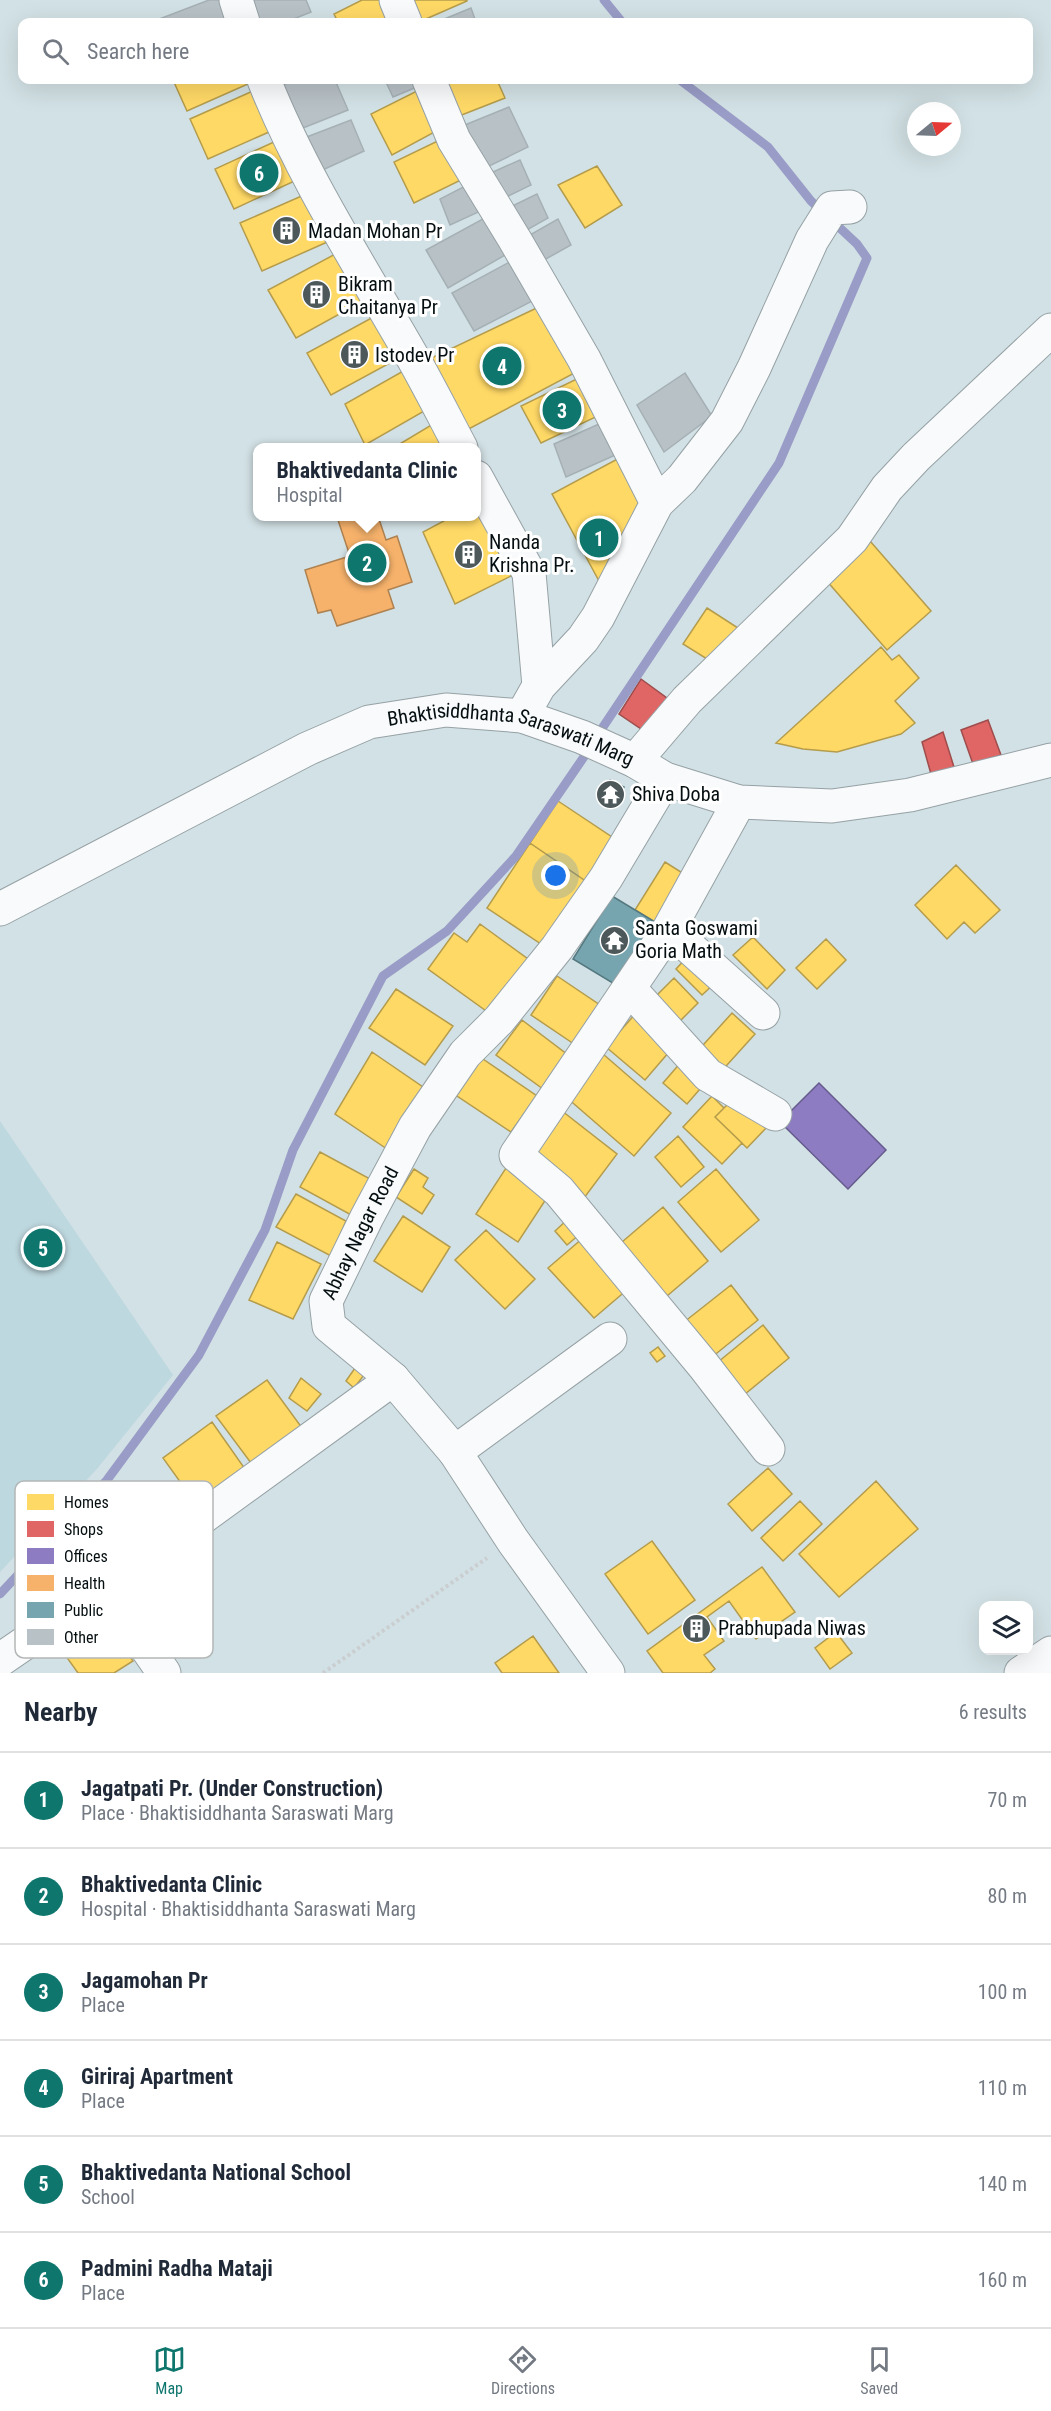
<!DOCTYPE html>
<html lang="en">
<head>
<meta charset="utf-8">
<style>
	:root { --surface:#fff; --page:#f2f2f3; --text:#1f2937; --muted:#747a83; --line:#e0e1e3; --accent:#0f766e }
	body { margin:0; font-family:"Roboto Condensed",sans-serif; background:var(--page); color:var(--text) }
	.controls { position:absolute; right:18px; bottom:18px; display:grid; overflow:hidden; border-radius:12px; box-shadow:0 6px 24px #0002 }
	.controls button { width:54px; height:54px; display:grid; place-items:center; padding:0; border:0; border-bottom:2px solid var(--line); background:var(--surface); color:var(--text); font:30px sans-serif }
	.compass { position:absolute; left:907px; top:102px; width:54px; height:54px; border-radius:50%; background:var(--surface); box-shadow:0 6px 24px #0002; rotate:71deg }
	.you { position:absolute; left:556px; top:876px; width:21px; height:21px; margin:-15px; border:4px solid #fff; border-radius:50%; background:#1a73e8; box-shadow:0 0 0 9px #1a73e833 }
	.badge { display:grid; place-items:center; width:39px; height:39px; border-radius:50%; background:var(--accent); color:#fff; font-size:20px; font-weight:700 }
	.pin { position:absolute; translate:-50% -50%; border:3px solid #fff; box-shadow:0 2px 6px #0006 }
	.popup { position:absolute; left:253px; top:443px; width:228px; height:78px; box-sizing:border-box; display:grid; place-content:center; border-radius:12px; background:var(--surface); filter:drop-shadow(0 2px 4px #0005); font-size:20px; white-space:nowrap; color:var(--muted) }
	.popup b { font-size:22px; color:var(--text) }
	.popup::after { content:''; position:absolute; left:50%; top:100%; margin-left:-12px; border:12px solid transparent; border-top-color:var(--surface) }
	.list { margin:0; padding:0; list-style:none }
	h2 { display:flex; justify-content:space-between; align-items:center; height:78px; margin:0; padding:0 24px; font-size:26px }
	h2 small { font-size:20px; font-weight:400; color:var(--muted) }
	.list li { display:grid; grid-template-columns:39px 1fr auto; gap:18px; align-items:center; box-sizing:border-box; height:96px; padding:0 24px; border-top:2px solid var(--line) }
	.list b { display:block; font-size:22px; white-space:nowrap }
	.list p { margin:0; font-size:20px; white-space:nowrap; color:var(--muted) }
	.list em { font-size:20px; font-style:normal; color:var(--muted) }
	.icon { flex:none; width:33px; height:33px; fill:none; stroke:currentColor; stroke-width:2; stroke-linecap:round; stroke-linejoin:round }
	.map { position:relative; flex:none; width:1051px; height:1673px; overflow:hidden }
	.search { position:absolute; background:var(--surface); box-shadow:0 6px 24px #0002; left:18px; right:18px; top:18px; height:66px; display:flex; align-items:center; gap:15px; box-sizing:border-box; padding:0 21px; border-radius:12px; color:var(--muted); font-size:22px }
	.sheet { height:654px; background:var(--surface) }
	nav { display:flex; justify-content:space-around; align-items:center; box-sizing:border-box; height:84px; border-top:2px solid var(--line); background:var(--surface); font-size:16px; color:var(--muted) }
	nav a { display:grid; justify-items:center; gap:3px }
	nav .on { color:var(--accent) }
	.map>svg:first-child { display:block }
	.built { fill:#bed8df }
	.homes { fill:#ffd966; stroke:#b49c4c; stroke-width:1.5 }
	.shops { fill:#e06666; stroke:#9e4c4c; stroke-width:1.5 }
	.offices { fill:#8e7cc3; stroke:#655b8d; stroke-width:1.5 }
	.health { fill:#f6b26b; stroke:#ae8150; stroke-width:1.5 }
	.public { fill:#76a5af; stroke:#54787f; stroke-width:1.5 }
	.lines { fill:none; stroke-linecap:round; stroke-linejoin:round }
	.stream { stroke:#999cc6; stroke-width:9 }
	.building { fill:#b8c1c6; stroke:#a5b0b5; stroke-width:1.5 }
	.street-casing { stroke:#96a1a5; stroke-width:35 }
	.secondary-casing { stroke:#96a1a5; stroke-width:35 }
	.path { stroke:#caced0; stroke-width:4; stroke-dasharray:3 3; stroke-linecap:butt }
	.street { stroke:#f8fafb; stroke-width:33 }
	.secondary { stroke:#f8fafb; stroke-width:33 }
	.labels { text-anchor:middle; dominant-baseline:central; stroke-width:6; stroke-linejoin:round; paint-order:stroke }
	.poi-label { font-size:20px; fill:#050e10; stroke:#fff; text-anchor:start }
	.street-label { font-size:20px; fill:#050e10; stroke:#fff }
	.key { fill:#fff; stroke:#b4b7b7; stroke-width:1.5 }
	.key-label { font-size:16px; fill:#050e10 }
</style>
</head>
<body>
<div class="map">
<svg width="1051" height="1673" viewBox="0 0 1051 1673">
	<rect width="100%" height="100%" fill="#d2e1e5"/>
	<path class="built" d="M 0,1121 L 173,1375 L 96,1470 L 0,1572 Z"/>
	<path class="homes" d="M 362,0 L 391,0 L 394,22 L 338,22 L 334,14 Z
		M 403,0 L 467,0 L 467,1 L 419,22 Z
		M 173,80 L 257,80 L 187,111 Z
		M 441,80 L 497,80 L 505,98 L 454,118 Z
		M 262,87 L 278,128 L 208,159 L 190,119 Z
		M 425,87 L 442,128 L 392,155 L 371,114 Z
		M 287,136 L 303,177 L 234,209 L 215,169 Z
		M 446,137 L 467,177 L 414,203 L 394,162 Z
		M 597,166 L 622,205 L 585,228 L 558,185 Z
		M 313,191 L 334,239 L 262,271 L 240,223 Z
		M 341,251 L 365,300 L 296,338 L 268,290 Z
		M 545,304 L 582,369 L 461,433 L 421,363 Z
		M 377,315 L 401,357 L 331,395 L 307,353 Z
		M 405,370 L 426,410 L 365,445 L 345,404 Z
		M 585,375 L 604,413 L 541,443 L 521,406 Z
		M 433,424 L 447,448 L 393,448 Z
		M 623,456 L 647,494 L 599,581 L 552,494 Z
		M 476,504 L 513,575 L 455,604 L 423,532 L 453,516 L 476,516 Z
		M 870,541 L 931,611 L 887,650 L 826,580 Z
		M 707,608 L 738,628 L 715,664 L 683,644 Z
		M 881,647 L 892,660 L 899,655 L 919,678 L 895,701 L 915,723 L 901,734 L 837,752 L 803,749 L 776,743 Z
		M 558,801 L 615,839 L 587,882 L 530,843 Z
		M 530,843 L 587,882 L 544,946 L 487,908 Z
		M 665,862 L 684,874 L 655,922 L 635,910 Z
		M 956,865 L 1000,910 L 975,933 L 964,922 L 947,939 L 915,905 Z
		M 480,924 L 528,959 L 489,1013 L 428,969 L 454,933 L 467,942 Z
		M 753,937 L 785,970 L 767,989 L 733,955 Z
		M 826,939 L 846,960 L 817,989 L 796,968 Z
		M 688,956 L 715,983 L 702,995 L 676,969 Z
		M 557,976 L 600,1005 L 574,1044 L 531,1015 Z
		M 674,978 L 698,1003 L 677,1024 L 653,999 Z
		M 396,989 L 453,1026 L 425,1065 L 369,1028 Z
		M 637,1012 L 675,1045 L 645,1080 L 606,1047 Z
		M 732,1013 L 755,1034 L 718,1075 L 695,1054 Z
		M 522,1020 L 568,1055 L 543,1089 L 496,1055 Z
		M 372,1052 L 423,1087 L 387,1149 L 335,1114 Z
		M 603,1054 L 671,1113 L 634,1156 L 566,1097 Z
		M 480,1057 L 537,1096 L 511,1132 L 454,1094 Z
		M 682,1061 L 706,1082 L 687,1104 L 663,1083 Z
		M 712,1096 L 724,1108 L 715,1117 L 742,1143 L 722,1164 L 683,1127 Z
		M 736,1096 L 767,1127 L 747,1148 L 715,1117 Z
		M 562,1111 L 617,1154 L 584,1198 L 528,1156 Z
		M 678,1136 L 704,1167 L 681,1187 L 655,1157 Z
		M 320,1152 L 372,1180 L 353,1216 L 300,1187 Z
		M 510,1162 L 552,1190 L 518,1242 L 476,1214 Z
		M 414,1169 L 428,1178 L 423,1187 L 434,1195 L 422,1214 L 396,1197 Z
		M 716,1169 L 759,1220 L 721,1252 L 678,1202 Z
		M 296,1194 L 346,1221 L 331,1256 L 276,1227 Z
		M 663,1207 L 708,1261 L 667,1296 L 622,1242 Z
		M 403,1216 L 450,1247 L 422,1292 L 374,1261 Z
		M 568,1219 L 580,1234 L 567,1245 L 555,1231 Z
		M 486,1230 L 535,1279 L 505,1309 L 455,1260 Z
		M 583,1238 L 628,1289 L 594,1318 L 548,1268 Z
		M 277,1242 L 321,1264 L 293,1319 L 249,1300 Z
		M 731,1285 L 758,1320 L 707,1361 L 679,1326 Z
		M 763,1325 L 789,1358 L 739,1399 L 712,1367 Z
		M 658,1347 L 665,1356 L 657,1362 L 650,1353 Z
		M 355,1368 L 364,1375 L 354,1388 L 346,1381 Z
		M 301,1378 L 321,1394 L 307,1411 L 289,1398 Z
		M 267,1380 L 305,1432 L 254,1467 L 216,1416 Z
		M 212,1422 L 245,1469 L 196,1504 L 163,1458 Z
		M 768,1468 L 792,1494 L 752,1531 L 728,1504 Z
		M 876,1481 L 918,1529 L 839,1597 L 799,1554 Z
		M 800,1501 L 822,1524 L 783,1561 L 761,1538 Z
		M 652,1541 L 695,1600 L 648,1634 L 605,1574 Z
		M 762,1567 L 795,1612 L 756,1639 L 729,1601 L 707,1617 L 724,1641 L 704,1655 L 715,1669 L 710,1673 L 663,1673 L 647,1651 Z
		M 105,1622 L 133,1661 L 114,1673 L 78,1673 L 58,1645 L 90,1623 L 94,1630 Z
		M 836,1632 L 852,1653 L 830,1669 L 815,1648 Z
		M 533,1636 L 559,1673 L 502,1673 L 495,1663 Z"/>
	<path class="shops" d="M 641,679 L 671,701 L 647,733 L 619,714 Z
		M 988,720 L 1001,755 L 973,764 L 961,730 Z
		M 943,732 L 954,767 L 931,774 L 922,742 Z"/>
	<path class="offices" d="M 819,1083 L 886,1150 L 848,1189 L 780,1122 Z"/>
	<path class="health" d="M 350,516 L 378,516 L 386,540 L 397,536 L 412,582 L 388,590 L 394,608 L 337,626 L 331,610 L 318,613 L 305,570 L 350,556 L 338,520 Z"/>
	<path class="public" d="M 610,780 L 624,787 L 613,808 L 599,800 Z
		M 612,896 L 655,922 L 616,985 L 573,959 Z"/>
	<g class="lines">
		<path class="stream" d="M 604,0 L 622,22
			M 597,736 L 779,463 L 867,258 L 857,244 L 811,201 L 768,147 L 680,80
			M 0,1594 L 107,1480 L 199,1355 L 265,1230 L 293,1150 L 383,976 L 447,931 L 516,856 L 590,748"/>
	</g>
	<path class="building" d="M 209,0 L 228,0 L 235,22 L 155,22 L 154,21 Z
		M 251,0 L 306,0 L 311,12 L 286,22 L 249,22 Z
		M 471,8 L 476,22 L 437,22 Z
		M 295,80 L 335,80 L 348,110 L 293,132 L 273,89 Z
		M 385,80 L 422,80 L 424,84 L 393,97 Z
		M 509,107 L 528,147 L 481,170 L 460,127 Z
		M 351,120 L 364,151 L 316,173 L 299,140 Z
		M 520,160 L 531,185 L 500,200 L 486,175 Z
		M 473,182 L 485,209 L 450,225 L 440,199 Z
		M 537,194 L 548,218 L 518,235 L 504,210 Z
		M 492,214 L 512,251 L 448,288 L 426,250 Z
		M 558,219 L 571,245 L 535,265 L 521,240 Z
		M 517,258 L 540,297 L 474,331 L 452,293 Z
		M 685,373 L 712,416 L 664,452 L 637,405 Z
		M 608,420 L 622,452 L 566,477 L 554,444 Z"/>
	<g class="lines">
		<defs>
			<path id="street" d="M 236,0 L 243,22
				M 396,0 L 405,22
				M 264,80 C 303,178 361,267 413,358 C 430,388 445,418 461,448
				M 429,80 L 454,140 L 515,240 L 584,359 L 657,503
				M 476,477 L 529,573 L 539,686
				M 522,716 L 539,686 L 583,639 L 598,617 L 657,503 L 682,479 L 727,421 L 754,368 L 812,240 L 832,208 L 850,207
				M 635,761 L 687,700 L 852,539 L 887,488 L 916,457 L 1051,330
				M 739,802 L 669,929 L 516,1155 L 559,1191 L 704,1366 L 768,1449
				M 669,929 L 763,1013
				M 629,988 L 708,1075 L 775,1114
				M 455,1452 L 610,1339
				M 105,1588 L 164,1673
				M 0,1660 L 105,1588 L 393,1379
				M 1021,1673 L 1051,1653"/>
			<g id="secondary">
				<path id="s1" d="M 0,909 L 307,749 L 369,722 L 446,710 L 522,716 L 582,737 L 635,761 L 665,779 L 739,802 L 832,806 L 910,795 L 1051,760"/>
				<path id="s2" d="M 608,1673 L 513,1541 L 455,1452 L 393,1379 L 329,1326 L 326,1301 L 367,1217 L 415,1127 L 465,1054 L 499,1020 L 557,948 L 606,878 L 665,779"/>
			</g>
		</defs>
		<use href="#street" class="street-casing"/>
		<use href="#secondary" class="secondary-casing"/>
		<path class="path" d="M 323,1673 L 487,1558"/>
		<use href="#street" class="street"/>
		<use href="#secondary" class="secondary"/>
	</g>
	<defs>
		<symbol id="building-disc" viewBox="-11 -11 22 22"><circle r="9.5" fill="#4d585b" stroke="#fff"/><path d="M-4-6H4V6H1V3H-1V6H-4ZM-2.5-4.3h1.7v1.8h-1.7ZM.8-4.3h1.7v1.8H.8ZM-2.5-1h1.7V.8h-1.7ZM.8-1h1.7V.8H.8Z" fill="#fff"/></symbol>
		<symbol id="temple-disc" viewBox="-11 -11 22 22"><circle r="9.5" fill="#4d585b" stroke="#fff"/><path d="M0-6L5-2H3V0L6.5 2.5H4V6H1.5V3h-3V6H-4V2.5H-6.5L-3 0V-2H-5Z" fill="#fff"/></symbol>
	</defs>
	<g fill-rule="evenodd">
		<use href="#building-disc" x="270" y="214" width="33" height="33"/>
		<use href="#building-disc" x="300" y="278" width="33" height="33"/>
		<use href="#building-disc" x="338" y="338" width="33" height="33"/>
		<use href="#building-disc" x="452" y="538" width="33" height="33"/>
		<use href="#temple-disc" x="594" y="778" width="33" height="33"/>
		<use href="#temple-disc" x="598" y="924" width="33" height="33"/>
		<use href="#building-disc" x="680" y="1612" width="33" height="33"/>
	</g>
	<g class="labels">
		<g class="poi-label">
			<text x="308" y="231">Madan Mohan Pr</text>
			<text x="338" y="284">Bikram<tspan x="338" dy="23">Chaitanya Pr</tspan></text>
			<text x="375" y="355">Istodev Pr</text>
			<text x="489" y="542">Nanda<tspan x="489" dy="23">Krishna Pr.</tspan></text>
			<text x="632" y="794">Shiva Doba</text>
			<text x="635" y="928">Santa Goswami<tspan x="635" dy="23">Goria Math</tspan></text>
			<text x="718" y="1628">Prabhupada Niwas</text>
		</g>
		<g class="street-label">
			<text stroke="none"><textPath href="#s1" startOffset="560">Bhaktisiddhanta Saraswati Marg</textPath></text>
			<text stroke="none"><textPath href="#s2" startOffset="549">Abhay Nagar Road</textPath></text>
		</g>
	</g>
	<rect x="15" y="1481" width="198" height="177" rx="9" class="key"/>
	<rect x="27" y="1494" width="27" height="16" fill="#ffd966"/>
	<rect x="27" y="1521" width="27" height="16" fill="#e06666"/>
	<rect x="27" y="1548" width="27" height="16" fill="#8e7cc3"/>
	<rect x="27" y="1575" width="27" height="16" fill="#f6b26b"/>
	<rect x="27" y="1602" width="27" height="16" fill="#76a5af"/>
	<rect x="27" y="1629" width="27" height="16" fill="#b8c1c6"/>
	<g class="key-label">
		<text x="64" y="1508">Homes</text>
		<text x="64" y="1535">Shops</text>
		<text x="64" y="1562">Offices</text>
		<text x="64" y="1589">Health</text>
		<text x="64" y="1616">Public</text>
		<text x="64" y="1643">Other</text>
	</g>
</svg>
<div class="controls">
<button><svg class="icon" aria-label="layers" viewBox="0 0 24 24"><path d="M12 4l9 5-9 5-9-5zM3 14l9 5 9-5"/></svg></button>
</div>
<svg class="compass" viewBox="-18 -18 36 36"><path d="M0-13l5 13h-10z" fill="#e53935"/><path d="M0 13l5-13h-10z" fill="#747a83"/></svg>
<div class="you"></div>
<div class="pin badge" style="left:599px;top:538px">1</div>
<div class="pin badge" style="left:367px;top:563px">2</div>
<div class="popup"><b>Bhaktivedanta Clinic</b>Hospital</div>
<div class="pin badge" style="left:562px;top:410px">3</div>
<div class="pin badge" style="left:502px;top:366px">4</div>
<div class="pin badge" style="left:43px;top:1248px">5</div>
<div class="pin badge" style="left:259px;top:173px">6</div>
<div class="search"><svg class="icon" aria-label="search" viewBox="0 0 24 24"><circle cx="10" cy="10" r="6"/><path d="M15 15l6 6"/></svg>Search here</div>
</div>
<section class="sheet">
<h2>Nearby<small>6 results</small></h2>
<ul class="list">
<li><span class="badge">1</span><div><b>Jagatpati Pr. (Under Construction)</b><p>Place · Bhaktisiddhanta Saraswati Marg</p></div><em>70 m</em></li>
<li><span class="badge">2</span><div><b>Bhaktivedanta Clinic</b><p>Hospital · Bhaktisiddhanta Saraswati Marg</p></div><em>80 m</em></li>
<li><span class="badge">3</span><div><b>Jagamohan Pr</b><p>Place</p></div><em>100 m</em></li>
<li><span class="badge">4</span><div><b>Giriraj Apartment</b><p>Place</p></div><em>110 m</em></li>
<li><span class="badge">5</span><div><b>Bhaktivedanta National School</b><p>School</p></div><em>140 m</em></li>
<li><span class="badge">6</span><div><b>Padmini Radha Mataji</b><p>Place</p></div><em>160 m</em></li>
</ul>
</section>
<nav>
<a class="on"><svg class="icon" aria-label="map" viewBox="0 0 24 24"><path d="M3 6l6-2 6 2 6-2v14l-6 2-6-2-6 2zM9 4v14M15 6v14"/></svg>Map</a>
<a><svg class="icon" aria-label="directions" viewBox="0 0 24 24"><path d="M12 3l9 9-9 9-9-9zM9 14v-3h6M13 9l2 2-2 2"/></svg>Directions</a>
<a><svg class="icon" aria-label="saved" viewBox="0 0 24 24"><path d="M7 4h10v16l-5-4-5 4z"/></svg>Saved</a>
</nav>
</body>
</html>
